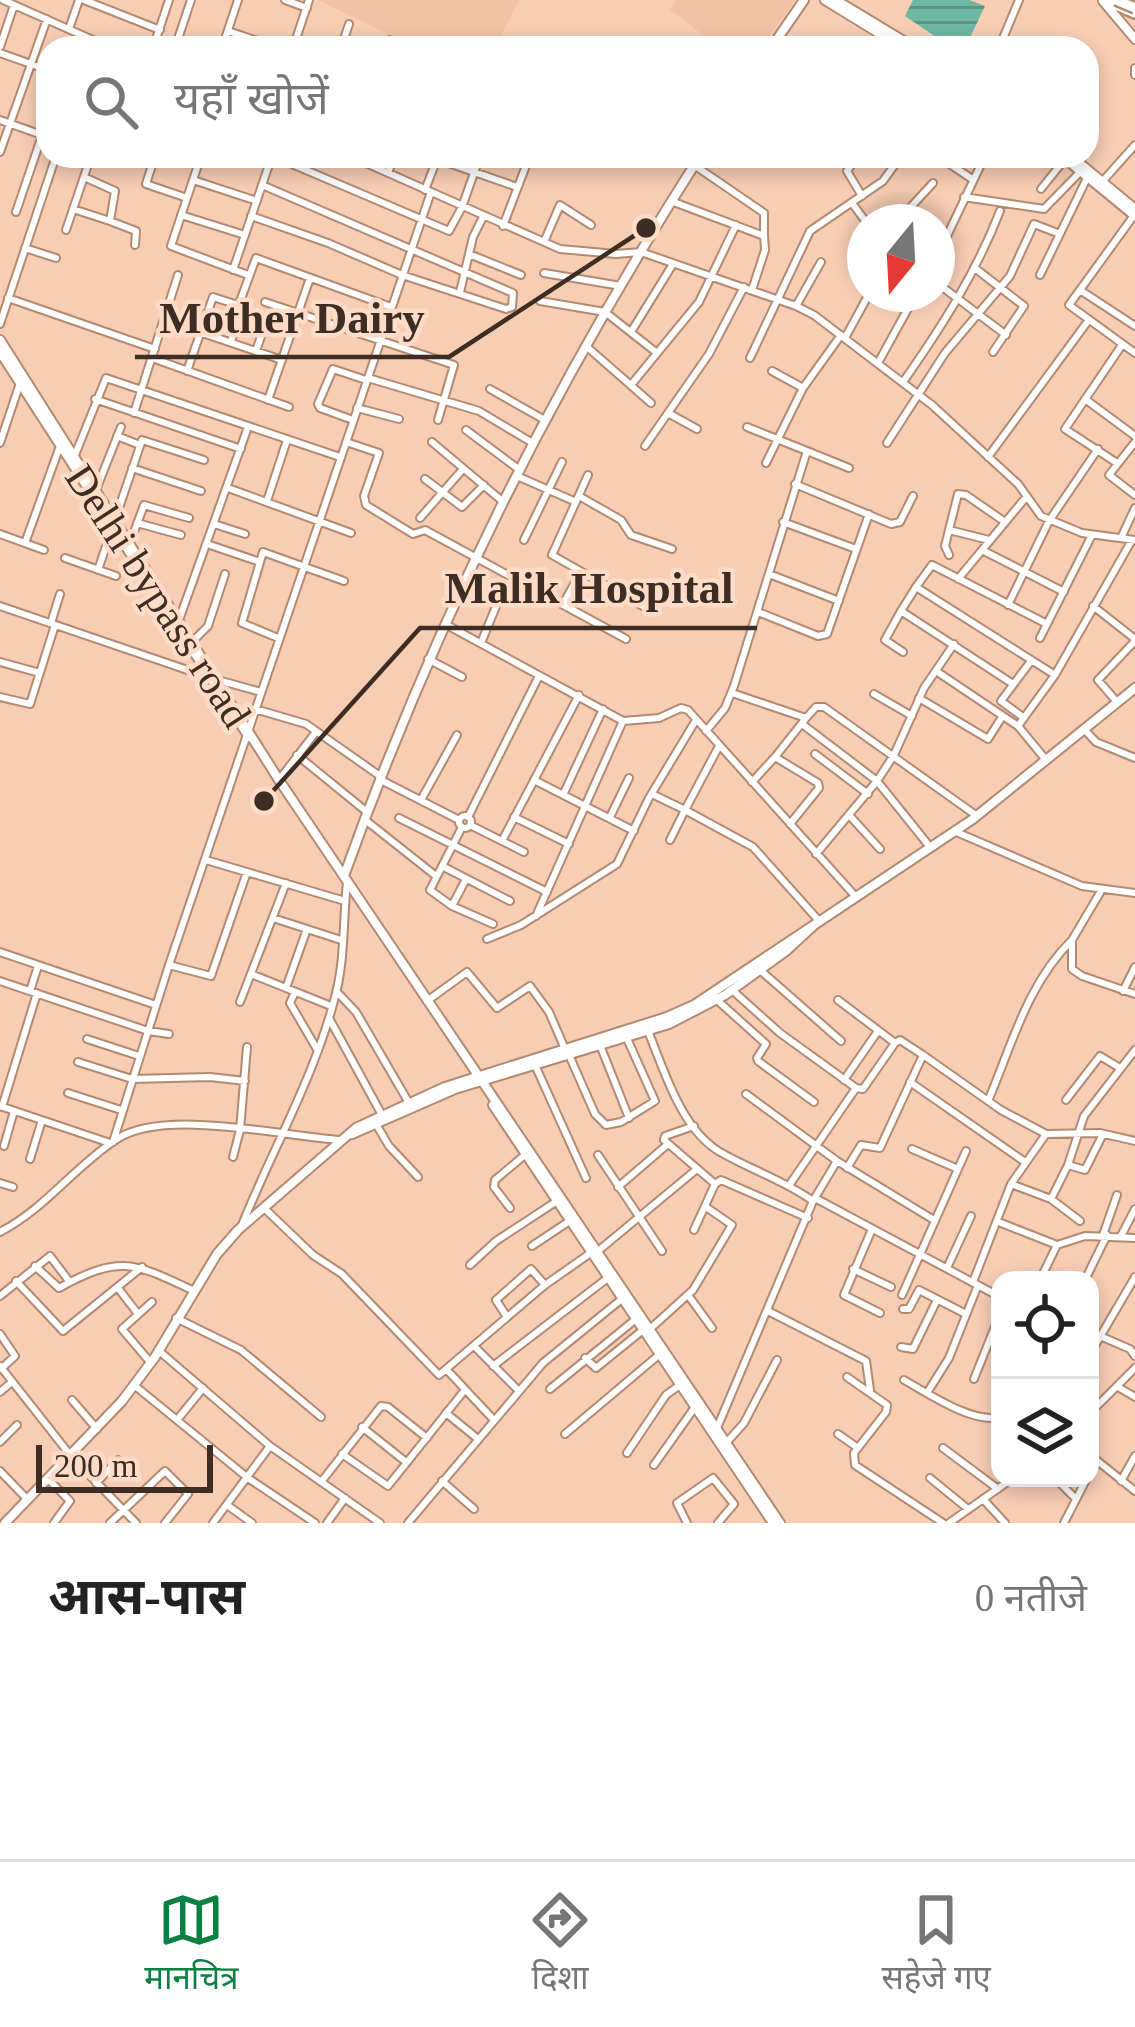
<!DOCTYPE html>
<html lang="hi">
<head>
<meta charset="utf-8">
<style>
	:root { --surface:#fff; --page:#f6f6f6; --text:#222; --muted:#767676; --line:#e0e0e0; --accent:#0b8043 }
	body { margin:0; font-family:"Times New Roman","Noto Sans Devanagari",serif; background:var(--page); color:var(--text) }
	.controls { position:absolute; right:36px; bottom:36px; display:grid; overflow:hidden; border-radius:24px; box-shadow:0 6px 18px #0003 }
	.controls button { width:108px; height:108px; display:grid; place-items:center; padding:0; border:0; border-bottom:3px solid var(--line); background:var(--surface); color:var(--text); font:60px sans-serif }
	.compass { position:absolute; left:847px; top:204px; width:108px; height:108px; border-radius:50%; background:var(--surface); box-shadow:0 6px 18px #0003; rotate:198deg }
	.scale { position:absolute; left:36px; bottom:30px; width:177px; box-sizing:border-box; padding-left:12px; border:6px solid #3d2d22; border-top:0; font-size:33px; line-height:42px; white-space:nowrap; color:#3d2d22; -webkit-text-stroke:9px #ffdcc8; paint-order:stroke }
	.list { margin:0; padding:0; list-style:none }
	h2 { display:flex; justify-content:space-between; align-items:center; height:156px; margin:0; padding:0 48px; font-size:51px }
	h2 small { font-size:39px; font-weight:400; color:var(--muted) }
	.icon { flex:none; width:66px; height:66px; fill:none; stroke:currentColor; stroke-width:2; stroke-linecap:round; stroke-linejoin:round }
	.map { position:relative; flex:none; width:1135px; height:1523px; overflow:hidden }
	.search { position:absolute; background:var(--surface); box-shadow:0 6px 18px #0003; left:36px; right:36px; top:36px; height:132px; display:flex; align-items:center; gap:30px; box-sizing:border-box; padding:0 42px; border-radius:36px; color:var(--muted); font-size:45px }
	.sheet { height:336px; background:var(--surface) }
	nav { display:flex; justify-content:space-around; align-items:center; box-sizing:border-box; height:168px; border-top:3px solid var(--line); background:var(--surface); font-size:33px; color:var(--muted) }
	nav a { display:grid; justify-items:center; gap:6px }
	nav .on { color:var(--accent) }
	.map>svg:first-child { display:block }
	.built { fill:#f3c2a4 }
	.water { fill:url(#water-rules) }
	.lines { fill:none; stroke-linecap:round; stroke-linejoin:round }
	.street-casing { stroke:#b28a72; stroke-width:10 }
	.secondary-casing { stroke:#b28a72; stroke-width:12 }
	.primary-casing { stroke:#b28a72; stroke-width:14 }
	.street { stroke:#fff; stroke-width:6 }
	.secondary { stroke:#fff; stroke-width:8 }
	.primary { stroke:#fff; stroke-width:9 }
	.primary-bridge-casing { stroke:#b28a72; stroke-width:14; stroke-linecap:butt }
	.primary-bridge { stroke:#fff; stroke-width:9 }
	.labels { text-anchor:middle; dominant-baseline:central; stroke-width:9; stroke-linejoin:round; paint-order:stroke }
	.street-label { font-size:42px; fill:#3d2d22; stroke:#ffdcc8 }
	.leader { fill:none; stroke:#3d2d22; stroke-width:4.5 }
	.callout-dot { fill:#3d2d22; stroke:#ffdcc8; stroke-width:4.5 }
	.callout-label { font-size:45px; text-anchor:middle; font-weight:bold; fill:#3d2d22; stroke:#ffdcc8; stroke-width:9; stroke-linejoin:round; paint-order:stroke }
</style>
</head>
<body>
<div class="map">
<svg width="1135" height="1523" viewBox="0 0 1135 1523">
	<defs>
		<pattern id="water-rules" width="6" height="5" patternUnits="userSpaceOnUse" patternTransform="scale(3)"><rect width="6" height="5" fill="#6eb7a1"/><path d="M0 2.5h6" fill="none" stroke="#5c9583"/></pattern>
	</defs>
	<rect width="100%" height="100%" fill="#f7cdb4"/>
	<path class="built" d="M 318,0 L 519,0 L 495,48 L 416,48 Z
		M 677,0 L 795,0 L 761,48 L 720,48 L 669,9 Z"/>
	<path class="water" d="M 913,0 L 969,0 L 985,6 L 965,48 L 952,48 L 905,16 Z"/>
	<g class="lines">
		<defs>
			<path id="street" d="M 3,0 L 111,48
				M 84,0 L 160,30
				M 285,0 L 307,8
				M 69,29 L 79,0
				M 228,31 L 278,48
				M 0,47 L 14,5
				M 153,48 L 169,0
				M 175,48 L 191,0
				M 222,48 L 238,0
				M 293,48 L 309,0
				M 341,48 L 349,24
				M 386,48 L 389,40
				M 999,48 L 1019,0
				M 0,53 L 48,70
				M 1135,68 L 1135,75
				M 0,120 L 42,135
				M 0,152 L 47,19
				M 114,156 L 135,163
				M 155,156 L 146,184 L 187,198
				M 201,156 L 171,246 L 248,275
				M 273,156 L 449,231 L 462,207 L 480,156
				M 350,156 L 560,249 L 616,254 L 641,252 L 796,306 L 814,315 L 932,405 L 1018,484 L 1041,516 L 1082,533 L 1135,540
				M 858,156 L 847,171 L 862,196
				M 938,156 L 972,179
				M 437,159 L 517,187
				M 694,165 L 764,213 L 764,236
				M 388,173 L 394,156
				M 193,180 L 257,201
				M 1101,183 L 1135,145
				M 1041,189 L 1065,159
				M 425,190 L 437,159
				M 964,197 L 1044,209 L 1083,169
				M 671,201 L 764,236 L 765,250 L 752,290
				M 852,203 L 866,222
				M 73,209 L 110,221 L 115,191 L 84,177
				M 16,212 L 48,118
				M 1135,214 L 1069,305 L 1135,353
				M 181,215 L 245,235
				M 251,216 L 328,243 L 402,275 L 506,309 L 512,307 L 513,293 L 262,185
				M 110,221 L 136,231 L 135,245
				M 897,222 L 933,183
				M 503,226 L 527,163 L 506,156
				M 66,230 L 91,156
				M 544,242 L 560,205 L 591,225
				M 25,248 L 56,258
				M 469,254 L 521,275
				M 937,257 L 985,156
				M 976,269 L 1024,306 L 993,352
				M 233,270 L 272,156
				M 544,273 L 621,286
				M 1040,275 L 1089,174
				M 937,283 L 1006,335
				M 1080,290 L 1135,326
				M 460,292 L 473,237 L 483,217
				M 8,298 L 155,349
				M 540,301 L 605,312 L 657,353
				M 265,302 L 454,365 L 438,420
				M 239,304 L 256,258 L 391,307
				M 796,306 L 821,262
				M 164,320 L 282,360
				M 0,324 L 56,156
				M 631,332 L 673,264
				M 845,338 L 869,294
				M 586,346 L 651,403
				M 256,351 L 268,316
				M 152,358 L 289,407
				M 750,358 L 810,231 L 883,181 L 901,156
				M 878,363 L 916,294
				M 187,371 L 213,297 L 241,306 L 231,342
				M 772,371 L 803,388
				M 368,378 L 479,411 L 531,442
				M 903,382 C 941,328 976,273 1000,211
				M 631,385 L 699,302 L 736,225
				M 490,389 L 543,419
				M 95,399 L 241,449
				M 1085,399 L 1135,436
				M 268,400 L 310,278
				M 357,408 L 399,419
				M 134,413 L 178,275
				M 668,413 L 697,429
				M 353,420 L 320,408 L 318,404 L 333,369 L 366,380
				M 466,430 L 517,468
				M 117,436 L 140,445
				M 346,442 L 379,453 L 364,496 L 366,505 L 413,534 L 425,530 L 626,639
				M 432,442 L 501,500
				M 1135,442 L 1109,475 L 1135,495
				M 0,443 L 20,383
				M 887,443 L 945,353 L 1010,276 L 1034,224 L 1060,234
				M 645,446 L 709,354 L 744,287
				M 807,451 L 849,468
				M 988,457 L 1088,321
				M 73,460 L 106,378 L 340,457
				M 766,463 L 803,388 L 841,335
				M 1117,463 L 1065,429 L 1122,345
				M 132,468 L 201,491
				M 588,475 L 552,555 L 646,608
				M 517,476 L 576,502
				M 425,479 L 462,507 L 484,485
				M 795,484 L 891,524 L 900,522 L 913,496
				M 228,488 L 351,533
				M 96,490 L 121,427
				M 579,496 L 621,520 L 631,535 L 672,549
				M 267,501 L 287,440
				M 420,518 L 463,469
				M 783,522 L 856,549
				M 137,523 L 181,535
				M 214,524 L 245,534
				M 949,530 L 989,540
				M 0,534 L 44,550
				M 1121,538 L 1135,508
				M 524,540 L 562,462
				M 25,543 L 60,446
				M 130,543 L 144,505 L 189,518
				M 207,544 L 260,562
				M 982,550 L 1064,592
				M 949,555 L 945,546 L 958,494 L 966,495 L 1005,522
				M 65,558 L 116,576
				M 98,570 L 142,440 L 204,460
				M 769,574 L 839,601
				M 958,579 L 1027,496
				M 466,584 L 491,596 L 497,604 L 481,643
				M 916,587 L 932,565 L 1047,624
				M 563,604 L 581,572
				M 1008,605 L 1049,521 L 1098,449
				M 0,606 L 208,677
				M 1093,606 L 1135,639
				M 901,611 L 885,640 L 903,652
				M 758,612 L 818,636 L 827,634 L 869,514
				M 179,620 L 248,427
				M 51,623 L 60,594
				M 445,624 L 623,721 L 536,916
				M 278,638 L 242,623 L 263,552 L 344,581
				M 1040,638 L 1092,535
				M 193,641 L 208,626 L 225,574
				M 428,659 L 462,677
				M 0,662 L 40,673
				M 936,671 L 1018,726 L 1046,760
				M 218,680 L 261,692
				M 1013,684 L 901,611 L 916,587 L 1055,675
				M 732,693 L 806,718 L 775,757
				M 874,694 L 912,716
				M 0,697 L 30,704 L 55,625
				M 919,698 L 988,739 L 1002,717
				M 1117,702 L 1098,680 L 1135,641
				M 255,709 L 306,724 L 380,776
				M 806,718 L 816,707 L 824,707 L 977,816
				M 1024,718 L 1001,701 L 1031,661
				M 623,721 L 659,718 L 681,708 L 688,710 L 856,897
				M 802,724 L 877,781 L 930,847
				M 1018,726 L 1055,675 L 1132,540
				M 1084,729 L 1096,742 L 1135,758
				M 706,731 L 725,708 L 734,686 L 807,451 L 747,427
				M 719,746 L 685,810 L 753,847 L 820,922
				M 815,754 L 868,794
				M 297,755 L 367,812
				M 379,779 L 459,820
				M 279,780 L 315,733
				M 534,780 L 634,831
				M 752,782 L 775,757 L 818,783 L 819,788 L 790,824
				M 652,794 L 685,810 L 670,840
				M 563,795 L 603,709
				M 421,800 L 457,735
				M459 822a6 6 0 1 1 12 0a6 6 0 1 1-12 0Z
				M 850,816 L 880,849
				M 468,817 L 539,676
				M 514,817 L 569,844
				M 610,817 L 629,778
				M 399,818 L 547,892
				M 364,819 L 436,876
				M 470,825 L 524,852
				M 462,827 L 430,890 L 452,906 L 493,924
				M 954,831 L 1082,886 L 1135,893
				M 502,841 L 579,695
				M 816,854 L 877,781 L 894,755 L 924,688 L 954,644
				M 206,860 L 345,901
				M 442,866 L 510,901
				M 1101,891 L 1072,940 L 1072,969 L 1082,976 L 1135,994
				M 452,906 L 466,879
				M 273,918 L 341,940
				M 487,939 L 521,925 L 617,864 L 649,798 L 696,720
				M 0,952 L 156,1005
				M 169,965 L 211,976 L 247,872
				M 760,970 L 841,1041
				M 251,974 L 331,1006
				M 0,981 L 148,1031 L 169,1034
				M 286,988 L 307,929
				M 732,990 L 780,1033 L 856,1088
				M 30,991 L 38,966
				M 1123,991 L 1135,967
				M 295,992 L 290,1003 L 318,1051
				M 337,992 L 356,1012 L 409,1103
				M 717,1000 L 766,1044 L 757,1058 L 758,1061 L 814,1102
				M 838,1000 L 895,1043 L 900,1040 L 923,1055 L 880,1148 L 861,1145 L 847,1168
				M 427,1001 L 467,972 L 497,1008 L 530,986 L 549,1012 L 565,1049
				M 240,1002 L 286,883
				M 329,1018 L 382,1115
				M 648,1031 C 664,1070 681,1129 720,1152 C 751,1170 784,1180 813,1201 L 837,1161
				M 87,1039 L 139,1056
				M 600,1045 L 629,1118
				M 569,1055 L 595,1114 L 606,1125 L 621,1122 L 655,1101 L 625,1034
				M 923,1055 L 1001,1110 L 1046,1134 L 1100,1133 L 1135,1141
				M 78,1062 L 132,1079 L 210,1077 L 245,1081
				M 535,1065 L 586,1178
				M 844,1080 L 878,1031
				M 910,1082 L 1025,1162
				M 68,1093 L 121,1110
				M 746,1094 L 837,1161 L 934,1220
				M 1066,1100 L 1100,1056 L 1120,1068
				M 988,1101 C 1012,1045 1027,984 1072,940
				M 2,1107 L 37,993
				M 3,1107 L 110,1143
				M 376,1124 L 389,1146 L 418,1177
				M 694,1126 L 665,1136 L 664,1140 L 715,1184 L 721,1180 L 808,1218
				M 113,1142 L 169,965 L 431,192
				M 4,1146 L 14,1111
				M 912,1149 L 958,1169
				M 598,1155 L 662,1251
				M 233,1157 L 240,1130 L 247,1047
				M 30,1159 L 42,1120
				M 1068,1165 L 1085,1170 L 1103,1134
				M 0,1183 L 13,1187
				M 790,1184 L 856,1088 L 863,1089 L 895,1043
				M 1011,1184 L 1051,1199 L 1080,1221
				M 618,1187 L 668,1144
				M 815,1198 L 1000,1297
				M 1051,1199 L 1068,1165 L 1084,1116 L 1135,1050
				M 264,1208 L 313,1255 L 342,1274 L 439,1375 L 545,1285 L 592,1252
				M 510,1208 L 494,1187 L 495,1180 L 526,1154
				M 1001,1223 L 1057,1245 L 1085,1236 L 1135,1238
				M 242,1225 C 273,1148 316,1074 336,993 C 345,958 343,918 347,882
				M 872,1229 L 844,1295 L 880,1313
				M 694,1230 L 715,1184
				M 0,1232 C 45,1209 75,1166 117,1139 C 164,1108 282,1136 340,1140
				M 1103,1235 L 1117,1195
				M 1121,1236 L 1135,1209
				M 532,1246 L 571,1220
				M 598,1251 L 697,1169
				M 470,1265 L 496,1241 L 557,1201
				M 35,1266 L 59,1288 C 119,1255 133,1262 192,1290
				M 947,1268 L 971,1216
				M 853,1269 L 891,1287
				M 1040,1280 L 1057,1245
				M 1085,1280 L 1107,1235
				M 16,1281 L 63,1331 L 142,1267
				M 973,1282 L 1011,1184 L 1046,1134
				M 118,1288 L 138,1314
				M 688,1295 L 712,1328
				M 902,1295 L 966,1151
				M 0,1296 L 50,1256 L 69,1281
				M 903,1309 L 909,1309 L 919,1290 L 964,1313
				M 768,1311 L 866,1361 L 870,1390
				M 507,1317 L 496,1300 L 531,1269 L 545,1285
				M 176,1318 L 241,1350 L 321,1417
				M 650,1329 L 693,1290 L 732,1225 L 706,1207
				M 0,1334 L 15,1356 L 2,1368
				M 1100,1336 L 1130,1349 L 1135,1356
				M 474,1346 L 518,1390
				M 901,1347 L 913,1349 L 937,1300
				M 158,1350 L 270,1446 L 380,1523
				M 1090,1354 L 1135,1277
				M 585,1358 L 596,1368 L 643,1330
				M 150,1362 L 122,1329 L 152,1302
				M 0,1366 L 71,1456 L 136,1523
				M 493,1366 L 609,1277
				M 447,1370 L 493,1419
				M 847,1377 L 887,1405 L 886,1412 L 854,1453 L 855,1465 L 943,1523
				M 974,1379 L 1000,1314
				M 904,1380 C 929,1394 973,1424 1000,1417
				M 134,1385 L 248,1478 L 315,1523
				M 1118,1387 L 1135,1397
				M 550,1389 L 636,1319
				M 0,1392 L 12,1382
				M 927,1393 L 949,1358 L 978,1285
				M 72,1400 L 97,1429
				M 446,1413 L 478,1439
				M 1090,1413 L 1135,1368
				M 177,1420 L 203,1388
				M 362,1427 L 406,1462
				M 717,1428 L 813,1201
				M 565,1434 L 660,1354
				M 838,1434 L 858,1448
				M 0,1442 L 17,1425
				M 727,1442 L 744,1423 L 777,1360
				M 943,1448 L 998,1489
				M 627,1453 L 666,1395 L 684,1382
				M 342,1454 L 388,1486 L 464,1391
				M 1090,1455 L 1135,1491
				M 654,1465 L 695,1407
				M 0,1471 L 27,1499
				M 1090,1473 L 1096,1462
				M 930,1478 L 968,1509
				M 1055,1478 L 1076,1499
				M 48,1479 L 70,1501 L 54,1523
				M 442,1481 L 474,1509
				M 1121,1481 L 1135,1456
				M 321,1482 L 381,1406 L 388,1407 L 427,1438
				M 96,1483 L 118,1460
				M 983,1499 L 1005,1523
				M 227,1505 L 252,1523
				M 110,1523 L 165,1471 L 188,1494 L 165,1523
				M 213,1523 L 270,1446
				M 327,1523 L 345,1498
				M 408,1523 L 543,1363 L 623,1298
				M 687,1523 L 677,1503 L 713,1478 L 734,1504 L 718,1523
				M 949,1523 L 1013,1478
				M 1064,1523 L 1087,1478"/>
			<path id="secondary" d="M 825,0 L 903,48
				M 836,0 L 915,48
				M 1103,1 L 1135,39
				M 771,48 L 804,0
				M 1062,156 L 1135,216
				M 1071,156 L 1135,209
				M 0,340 L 279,780 L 780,1523
				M 0,352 L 249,737
				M 344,876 C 436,619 553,386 700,156
				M 493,1105 L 773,1523
				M 352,1134 L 455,1089 L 669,1024 L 725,995 L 786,951 L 813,926
				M 5,1523 L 122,1401 L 155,1357 L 217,1254 L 238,1230 L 356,1128 L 445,1087 L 667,1017 L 694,1005 L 973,819 L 1135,688"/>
			<path id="primary" d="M 1105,0 L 1135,13"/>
		</defs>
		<use href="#street" class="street-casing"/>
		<use href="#secondary" class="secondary-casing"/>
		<use href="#primary" class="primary-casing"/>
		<use href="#street" class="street"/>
		<use href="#secondary" class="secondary"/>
		<use href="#primary" class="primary"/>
		<defs>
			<path id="primary-bridge" d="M 1116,0 L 1135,8"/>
		</defs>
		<use href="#primary-bridge" class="primary-bridge-casing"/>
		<use href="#primary-bridge" class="primary-bridge"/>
	</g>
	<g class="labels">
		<g class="street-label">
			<text transform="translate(158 596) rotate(57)">Delhi bypass road</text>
		</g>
	</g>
	<path class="leader" d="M646 228L449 357H135M264 801L420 628H757"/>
	<g class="callout-dot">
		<circle cx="646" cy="228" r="12"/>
		<circle cx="264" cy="801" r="12"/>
	</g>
	<g class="callout-label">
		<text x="292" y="333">Mother Dairy</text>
		<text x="589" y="603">Malik Hospital</text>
	</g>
</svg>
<div class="controls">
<button><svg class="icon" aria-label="locate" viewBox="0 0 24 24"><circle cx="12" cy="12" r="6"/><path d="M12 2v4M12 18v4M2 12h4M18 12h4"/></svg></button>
<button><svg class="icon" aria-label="layers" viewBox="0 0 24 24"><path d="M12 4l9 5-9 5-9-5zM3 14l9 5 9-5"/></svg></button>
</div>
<svg class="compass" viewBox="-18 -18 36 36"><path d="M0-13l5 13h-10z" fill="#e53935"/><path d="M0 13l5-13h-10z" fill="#767676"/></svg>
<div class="scale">200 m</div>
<div class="search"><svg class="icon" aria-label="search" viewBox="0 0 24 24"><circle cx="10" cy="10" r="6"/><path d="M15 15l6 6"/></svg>यहाँ खोजें</div>
</div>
<section class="sheet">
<h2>आस-पास<small>0 नतीजे</small></h2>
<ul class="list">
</ul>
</section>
<nav>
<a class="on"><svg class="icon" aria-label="map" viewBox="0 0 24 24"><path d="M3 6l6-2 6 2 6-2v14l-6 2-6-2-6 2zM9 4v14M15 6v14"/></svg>मानचित्र</a>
<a><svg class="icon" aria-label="directions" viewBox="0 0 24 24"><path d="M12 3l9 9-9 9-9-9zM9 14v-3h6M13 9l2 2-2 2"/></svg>दिशा</a>
<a><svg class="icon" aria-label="saved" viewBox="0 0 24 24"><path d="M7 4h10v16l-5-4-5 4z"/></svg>सहेजे गए</a>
</nav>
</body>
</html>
